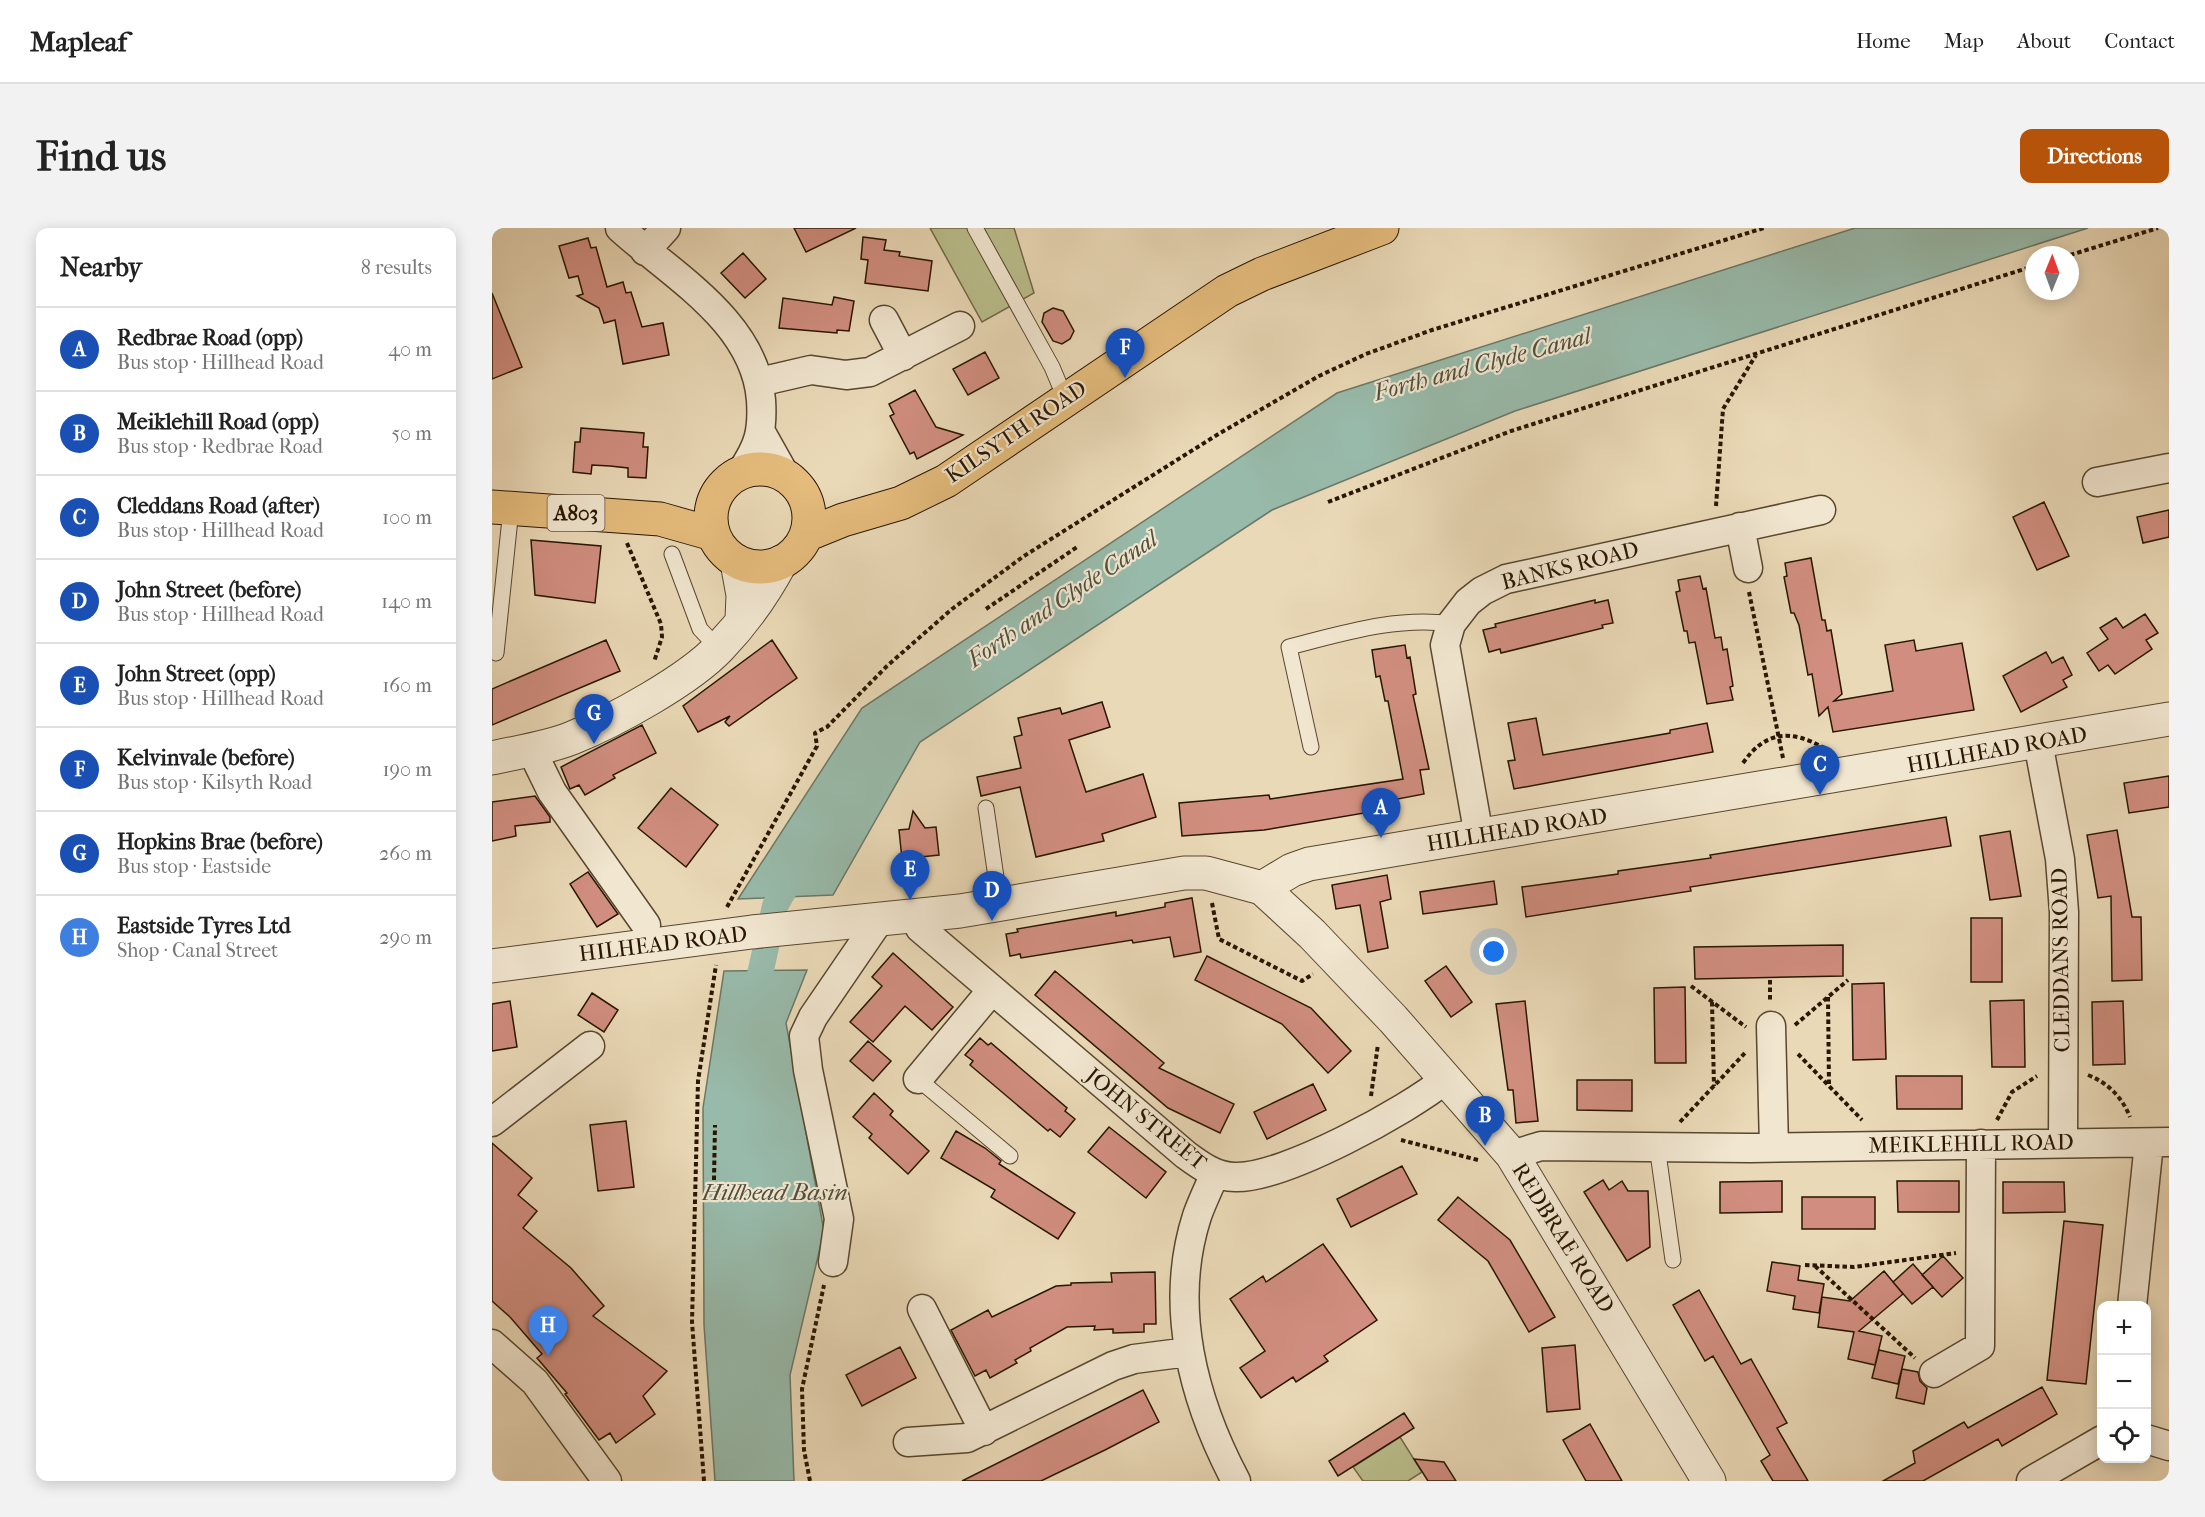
<!DOCTYPE html>
<html lang="en">
<head>
<meta charset="utf-8">
<style>
	:root { --surface:#fff; --page:#f2f2f2; --text:#222; --muted:#767676; --line:#e0e0e0; --accent:#b45309 }
	body { margin:0; font-family:"IM FELL French Canon",serif; background:var(--page); color:var(--text) }
	.controls { position:absolute; right:18px; bottom:18px; display:grid; overflow:hidden; border-radius:12px; box-shadow:0 3px 15px #0003 }
	.controls button { width:54px; height:54px; display:grid; place-items:center; padding:0; border:0; border-bottom:2px solid var(--line); background:var(--surface); color:var(--text); font:30px sans-serif }
	.compass { position:absolute; left:1533px; top:18px; width:54px; height:54px; border-radius:50%; background:var(--surface); box-shadow:0 3px 15px #0003; rotate:1deg }
	.you { position:absolute; left:1002px; top:724px; width:21px; height:21px; margin:-15px; border:4px solid #fff; border-radius:50%; background:#1a73e8; box-shadow:0 0 0 9px #1a73e833 }
	.badge { display:grid; place-items:center; width:39px; height:39px; border-radius:50%; background:var(--accent); color:#fff; font-size:20px; font-weight:700 }
	.pin { position:absolute; translate:-50% -50px; filter:drop-shadow(0 2px 3px #0008) }
	.pin::after { content:''; position:absolute; top:32px; width:21px; height:18px; background:inherit; clip-path:polygon(0 0,100% 0,50% 100%) }
	.list { margin:0; padding:0; list-style:none }
	h2 { display:flex; justify-content:space-between; align-items:center; height:78px; margin:0; padding:0 24px; font-size:26px }
	h2 small { font-size:20px; font-weight:400; color:var(--muted) }
	.list li { display:grid; grid-template-columns:39px 1fr auto; gap:18px; align-items:center; box-sizing:border-box; height:84px; padding:0 24px; border-top:2px solid var(--line) }
	.list b { display:block; font-size:22px; white-space:nowrap }
	.list p { margin:0; font-size:20px; white-space:nowrap; color:var(--muted) }
	.list em { font-size:20px; font-style:normal; color:var(--muted) }
	.icon { flex:none; width:33px; height:33px; fill:none; stroke:currentColor; stroke-width:2; stroke-linecap:round; stroke-linejoin:round }
	.map { position:relative; flex:none; width:1677px; height:1253px; overflow:hidden; border-radius:12px }
	header { display:flex; align-items:center; gap:36px; box-sizing:border-box; height:84px; padding:0 30px; background:var(--surface); border-bottom:2px solid var(--line) }
	header strong { font-size:28px }
	nav { display:flex; gap:33px; margin-inline-start:auto; font-size:21px }
	.intro { display:flex; align-items:center; justify-content:space-between; box-sizing:border-box; height:144px; padding:0 36px }
	h1 { margin:0; font-size:42px }
	.button { padding:15px 27px; border-radius:12px; background:var(--accent); color:#fff; font-size:21px; font-weight:700 }
	main { display:flex; gap:36px; padding:0 36px }
	aside { flex:1; background:var(--surface); border-radius:12px; box-shadow:0 3px 15px #0003 }
	.map>svg:first-child { display:block }
	.green { fill:#babe8c; stroke:#716a46; stroke-width:1.5 }
	.water { fill:#98baaa; stroke:#6b7866; stroke-width:1.5 }
	.lines { fill:none; stroke-linecap:round; stroke-linejoin:round }
	.canal { stroke:#98baaa; stroke-width:26 }
	.building { fill:#d18e80; stroke:#281601; stroke-width:1.5 }
	.service-casing { stroke:#58472e; stroke-width:17 }
	.minor-casing { stroke:#58472e; stroke-width:31 }
	.tertiary-casing { stroke:#58472e; stroke-width:35 }
	.primary-casing { stroke:#281601; stroke-width:35 }
	.path { stroke:#281601; stroke-width:4; stroke-dasharray:4.5 3; stroke-linecap:butt }
	.service { stroke:#f1e6d0; stroke-width:15 }
	.minor { stroke:#f1e6d0; stroke-width:28 }
	.tertiary { stroke:#f1e6d0; stroke-width:33 }
	.primary { stroke:#e5bc7c; stroke-width:33 }
	.labels { text-anchor:middle; dominant-baseline:central; stroke-width:4.5; stroke-linejoin:round; paint-order:stroke }
	.shield { fill:#f1e6d0; stroke:#64543f; stroke-width:1.5 }
	.shield-label { font-size:21px; font-weight:bold; fill:#281601 }
	.street-label { font-size:22px; fill:#281601; stroke:#f1e6d0 }
	.water-label { font-size:24px; font-style:italic; fill:#4f4f3c; stroke:#f1e6d0 }
</style>
</head>
<body>
<header>
<strong>Mapleaf</strong>
<nav><a>Home</a><a>Map</a><a>About</a><a>Contact</a></nav>
</header>
<div class="intro"><h1>Find us</h1><a class="button">Directions</a></div>
<main>
<aside>
<h2>Nearby<small>8 results</small></h2>
<ul class="list">
<li><span class="badge" style="background:#1a4fb4">A</span><div><b>Redbrae Road (opp)</b><p>Bus stop · Hillhead Road</p></div><em>40 m</em></li>
<li><span class="badge" style="background:#1a4fb4">B</span><div><b>Meiklehill Road (opp)</b><p>Bus stop · Redbrae Road</p></div><em>50 m</em></li>
<li><span class="badge" style="background:#1a4fb4">C</span><div><b>Cleddans Road (after)</b><p>Bus stop · Hillhead Road</p></div><em>100 m</em></li>
<li><span class="badge" style="background:#1a4fb4">D</span><div><b>John Street (before)</b><p>Bus stop · Hillhead Road</p></div><em>140 m</em></li>
<li><span class="badge" style="background:#1a4fb4">E</span><div><b>John Street (opp)</b><p>Bus stop · Hillhead Road</p></div><em>160 m</em></li>
<li><span class="badge" style="background:#1a4fb4">F</span><div><b>Kelvinvale (before)</b><p>Bus stop · Kilsyth Road</p></div><em>190 m</em></li>
<li><span class="badge" style="background:#1a4fb4">G</span><div><b>Hopkins Brae (before)</b><p>Bus stop · Eastside</p></div><em>260 m</em></li>
<li><span class="badge" style="background:#3f7fe0">H</span><div><b>Eastside Tyres Ltd</b><p>Shop · Canal Street</p></div><em>290 m</em></li>
</ul>
</aside>
<div class="map">
<svg width="1677" height="1253" viewBox="0 0 1677 1253">
	<rect width="100%" height="100%" fill="#ead9b7"/>
	<filter id="stains"><feTurbulence type="fractalNoise" baseFrequency=".00333" numOctaves="4"/><feColorMatrix values="0 0 0 0 .2 0 0 0 0 .09 0 0 0 0 .02 0 0 0 .5 -.17"/></filter>
	<radialGradient id="worn" r=".72"><stop offset=".6" stop-color="#630" stop-opacity="0"/><stop offset="1" stop-color="#630" stop-opacity=".3"/></radialGradient>
	<path class="green" d="M 438,0 L 522,0 L 542,65 L 490,94 Z
		M 908,1209 L 930,1244 L 916,1253 L 871,1253 L 861,1239 Z"/>
	<path class="water" d="M 1363,0 L 1596,0 L 1023,183 L 780,282 L 428,514 L 341,667 L 246,671 L 370,480 L 845,165 Z
		M 315,742 L 294,795 L 332,1003 L 298,1147 L 302,1253 L 223,1253 L 212,1097 L 211,880 L 232,743 Z"/>
	<g class="lines">
		<path class="canal" d="M 261,778 L 283,678 L 305,639"/>
	</g>
	<path class="building" d="M 302,0 L 364,0 L 314,24 Z
		M 371,9 L 394,12 L 392,22 L 408,24 L 407,28 L 440,33 L 436,63 L 373,55 L 376,32 L 369,31 Z
		M 96,10 L 99,20 L 104,19 L 115,59 L 131,54 L 134,65 L 139,64 L 150,99 L 171,95 L 177,127 L 131,136 L 123,92 L 112,95 L 107,80 L 85,68 L 91,66 L 86,48 L 77,50 L 67,18 Z
		M 251,25 L 274,51 L 253,70 L 229,45 Z
		M 0,65 L 30,139 L 0,151 Z
		M 342,69 L 362,73 L 357,103 L 345,102 L 345,105 L 287,100 L 291,70 L 340,77 Z
		M 561,80 L 571,83 L 582,103 L 578,111 L 570,116 L 561,113 L 550,94 L 552,85 Z
		M 493,124 L 507,150 L 476,167 L 461,141 Z
		M 423,162 L 444,199 L 471,207 L 425,231 L 422,224 L 418,226 L 398,188 L 402,186 L 397,176 Z
		M 89,200 L 152,205 L 151,219 L 156,219 L 154,250 L 136,249 L 136,240 L 118,238 L 100,237 L 99,246 L 81,244 L 83,214 L 88,214 Z
		M 1552,274 L 1577,328 L 1545,342 L 1521,289 Z
		M 1677,282 L 1677,309 L 1651,315 L 1645,289 Z
		M 39,312 L 109,318 L 103,375 L 43,367 Z
		M 1319,330 L 1330,392 L 1333,392 L 1335,403 L 1339,402 L 1350,466 L 1342,473 L 1401,463 L 1393,417 L 1422,412 L 1424,423 L 1470,415 L 1482,482 L 1341,504 L 1336,479 L 1327,488 L 1320,446 L 1316,447 L 1307,397 L 1302,385 L 1299,385 L 1292,349 L 1295,348 L 1293,335 Z
		M 1208,348 L 1211,361 L 1214,360 L 1223,410 L 1229,409 L 1231,422 L 1235,421 L 1241,458 L 1238,459 L 1241,472 L 1215,476 L 1203,414 L 1197,415 L 1195,403 L 1192,403 L 1184,364 L 1188,363 L 1186,352 Z
		M 1103,372 L 1103,375 L 1116,372 L 1121,395 L 1110,397 L 1111,400 L 1009,425 L 1008,421 L 997,424 L 991,402 L 1004,399 L 1003,396 Z
		M 1653,386 L 1666,405 L 1654,412 L 1660,421 L 1623,446 L 1616,437 L 1607,443 L 1595,425 L 1616,411 L 1608,400 L 1624,390 L 1631,400 Z
		M 114,412 L 128,443 L 0,497 L 0,461 Z
		M 280,412 L 305,450 L 237,498 L 233,494 L 238,488 L 206,504 L 191,478 Z
		M 913,417 L 915,430 L 918,429 L 924,466 L 921,467 L 937,541 L 928,542 L 932,566 L 895,573 L 896,581 L 772,602 L 690,608 L 687,575 L 777,567 L 778,571 L 911,551 L 896,473 L 893,473 L 888,448 L 884,449 L 880,422 Z
		M 1554,424 L 1560,435 L 1571,429 L 1580,447 L 1571,452 L 1575,459 L 1529,484 L 1511,448 Z
		M 610,474 L 618,499 L 577,512 L 594,564 L 651,546 L 664,589 L 610,606 L 612,613 L 544,629 L 528,559 L 489,568 L 485,549 L 529,540 L 522,509 L 530,507 L 526,490 L 568,480 L 570,486 Z
		M 1044,490 L 1051,527 L 1178,505 L 1178,502 L 1215,495 L 1221,524 L 1022,561 L 1016,533 L 1023,532 L 1016,495 Z
		M 150,497 L 164,525 L 121,547 L 123,550 L 93,567 L 87,557 L 78,561 L 69,539 Z
		M 1677,548 L 1677,579 L 1637,585 L 1632,555 Z
		M 179,560 L 226,597 L 194,639 L 146,600 Z
		M 43,568 L 58,589 L 58,594 L 23,598 L 24,608 L 0,613 L 0,574 Z
		M 421,583 L 433,600 L 444,599 L 447,627 L 410,631 L 407,602 L 417,601 Z
		M 1454,589 L 1459,618 L 1198,659 L 1199,663 L 1034,689 L 1030,659 L 1126,646 L 1126,643 L 1219,630 L 1218,627 Z
		M 1625,602 L 1640,689 L 1649,689 L 1650,752 L 1620,753 L 1619,668 L 1606,670 L 1595,607 Z
		M 1518,603 L 1529,668 L 1498,672 L 1488,608 Z
		M 96,644 L 126,686 L 105,699 L 78,656 Z
		M 895,647 L 899,671 L 888,674 L 896,720 L 876,724 L 868,677 L 844,681 L 840,657 Z
		M 1002,653 L 1005,676 L 931,686 L 928,664 Z
		M 700,670 L 709,724 L 682,729 L 678,709 L 641,715 L 640,712 L 529,730 L 528,726 L 518,728 L 514,706 L 526,704 L 525,701 L 624,684 L 624,688 L 673,679 L 673,675 Z
		M 1479,690 L 1510,690 L 1510,754 L 1479,754 Z
		M 1351,717 L 1351,748 L 1203,751 L 1202,719 Z
		M 401,725 L 461,779 L 440,802 L 413,778 L 381,814 L 358,794 L 390,758 L 380,749 Z
		M 715,728 L 819,780 L 859,823 L 836,845 L 790,796 L 703,752 Z
		M 954,738 L 980,774 L 959,789 L 933,753 Z
		M 563,743 L 672,835 L 667,840 L 742,876 L 728,905 L 676,880 L 543,767 Z
		M 1392,755 L 1394,831 L 1361,832 L 1360,756 Z
		M 1193,759 L 1194,835 L 1163,835 L 1162,760 Z
		M 100,765 L 126,782 L 112,804 L 86,787 Z
		M 1532,772 L 1533,839 L 1500,839 L 1498,773 Z
		M 18,773 L 25,819 L 0,823 L 0,776 Z
		M 1033,773 L 1046,893 L 1024,895 L 1021,862 L 1016,862 L 1004,776 Z
		M 1631,773 L 1633,836 L 1601,837 L 1600,774 Z
		M 488,810 L 496,817 L 499,815 L 575,880 L 573,883 L 583,891 L 568,909 L 558,901 L 556,903 L 478,837 L 481,833 L 473,827 Z
		M 376,813 L 399,833 L 381,853 L 358,833 Z
		M 1404,848 L 1470,848 L 1470,881 L 1405,881 Z
		M 1085,852 L 1140,852 L 1140,883 L 1085,882 Z
		M 821,856 L 834,882 L 775,911 L 762,884 Z
		M 382,865 L 401,883 L 398,887 L 437,923 L 416,946 L 377,910 L 380,906 L 361,889 Z
		M 134,893 L 142,959 L 106,963 L 98,897 Z
		M 617,899 L 674,944 L 654,970 L 596,924 Z
		M 464,903 L 493,920 L 509,933 L 507,936 L 583,985 L 566,1011 L 499,969 L 503,962 L 449,930 Z
		M 0,915 L 40,950 L 26,967 L 45,983 L 31,1000 L 79,1040 L 112,1078 L 101,1088 L 175,1143 L 151,1168 L 163,1186 L 124,1215 L 118,1205 L 107,1212 L 73,1166 L 75,1165 L 45,1130 L 50,1126 L 18,1089 L 0,1073 Z
		M 910,938 L 925,966 L 859,999 L 845,971 Z
		M 1111,952 L 1117,962 L 1130,953 L 1136,963 L 1156,963 L 1158,1019 L 1135,1033 L 1092,964 Z
		M 1290,953 L 1290,984 L 1228,985 L 1228,954 Z
		M 1405,953 L 1467,953 L 1467,984 L 1406,984 Z
		M 1511,954 L 1572,954 L 1573,984 L 1511,985 Z
		M 966,969 L 1018,1012 L 1063,1089 L 1037,1104 L 996,1033 L 946,992 Z
		M 1310,969 L 1383,969 L 1383,1001 L 1310,1001 Z
		M 1572,993 L 1611,997 L 1594,1156 L 1555,1152 Z
		M 831,1016 L 885,1092 L 832,1128 L 836,1133 L 804,1154 L 801,1149 L 769,1170 L 748,1140 L 773,1123 L 738,1071 L 771,1048 L 774,1054 Z
		M 1451,1028 L 1471,1050 L 1450,1069 L 1430,1047 Z
		M 1280,1034 L 1308,1038 L 1306,1052 L 1332,1056 L 1327,1085 L 1301,1081 L 1303,1068 L 1275,1063 Z
		M 1421,1036 L 1441,1059 L 1420,1076 L 1401,1054 Z
		M 1392,1043 L 1411,1066 L 1367,1103 L 1390,1108 L 1383,1137 L 1356,1131 L 1362,1104 L 1326,1099 L 1330,1069 L 1358,1073 Z
		M 663,1044 L 664,1096 L 652,1096 L 652,1104 L 621,1105 L 621,1101 L 602,1102 L 603,1098 L 575,1099 L 538,1120 L 539,1123 L 523,1132 L 525,1135 L 498,1150 L 494,1142 L 483,1148 L 459,1102 L 496,1082 L 500,1089 L 564,1058 L 579,1057 L 579,1055 L 620,1054 L 619,1045 Z
		M 1207,1062 L 1249,1136 L 1259,1131 L 1295,1195 L 1285,1200 L 1316,1253 L 1281,1253 L 1269,1233 L 1278,1227 L 1250,1178 L 1221,1128 L 1213,1133 L 1181,1077 Z
		M 1083,1117 L 1088,1181 L 1055,1184 L 1050,1120 Z
		M 408,1119 L 424,1150 L 370,1178 L 354,1147 Z
		M 1387,1122 L 1413,1128 L 1406,1156 L 1380,1150 Z
		M 1410,1141 L 1426,1144 L 1428,1153 L 1435,1160 L 1432,1176 L 1404,1170 Z
		M 1550,1159 L 1565,1186 L 1510,1218 L 1506,1211 L 1431,1253 L 1391,1253 L 1423,1235 L 1421,1223 L 1472,1194 L 1476,1200 Z
		M 651,1162 L 667,1194 L 613,1222 L 549,1253 L 470,1253 Z
		M 912,1185 L 922,1200 L 846,1248 L 837,1233 Z
		M 1098,1196 L 1116,1228 L 1130,1253 L 1094,1253 L 1071,1212 Z
		M 922,1231 L 952,1234 L 964,1253 L 936,1253 Z"/>
	<g class="lines">
		<defs>
			<path id="service" d="M 483,0 L 560,139 L 573,170
				M 180,326 L 208,401 L 227,421
				M 4,425 L 19,281
				M 819,519 L 797,419 C 849,406 905,388 959,396
				M 494,580 L 508,677
				M 426,851 L 518,928
				M 1165,918 L 1181,1032"/>
			<path id="minor" d="M 128,0 C 181,48 263,94 269,172 C 271,203 267,218 249,244
				M 153,23 L 174,0
				M 392,92 L 411,128
				M 267,154 L 319,142 L 354,147 L 378,144 L 468,98
				M 270,206 L 293,247
				M 1605,254 L 1677,240
				M 1248,299 L 1256,340
				M 1546,514 L 1568,631 L 1572,684 L 1571,915
				M 39,521 L 60,564 L 154,697
				M 987,608 L 953,417 L 959,396 L 976,374 L 990,363 L 1014,351 L 1329,282
				M 427,688 L 428,700 L 694,927 C 709,938 724,949 743,949 C 791,951 916,882 954,851
				M 1279,798 L 1282,919
				M 426,851 L 500,762
				M 0,894 L 98,818
				M 1020,927 L 1049,918 L 1258,920 L 1677,914
				M 723,946 C 717,959 710,974 705,988 C 676,1078 701,1172 744,1253
				M 341,1034 L 347,991 L 316,842 L 312,808 L 321,789 L 388,691
				M 1640,1078 L 1657,915
				M 430,1081 L 492,1203
				M 0,1116 L 43,1154 L 115,1253
				M 1442,1145 L 1488,1118 L 1489,916
				M 1654,1211 L 1677,1218
				M 416,1214 L 475,1210 L 621,1138 L 642,1131 L 696,1124
				M 1539,1253 L 1610,1212"/>
			<path id="tertiary" d="M 245,334 L 251,367 L 250,391
				M 0,530 C 26,524 55,520 80,510 C 122,493 197,452 228,419 C 251,395 273,364 289,334
				M 770,660 L 800,642 L 817,636 L 1677,491
				M 0,738 L 260,704 L 468,683 L 692,645 L 714,645 L 770,660 L 820,706 L 901,791 L 1020,927 L 1217,1253"/>
			<path id="primary" d="M219 290a49 49 0 1 1 98 0a49 49 0 1 1-98 0Z
				M 0,279 L 168,291 L 221,306
				M 314,307 L 351,292 L 409,275 L 454,253 L 735,63 L 770,46 L 890,0"/>
		</defs>
		<use href="#service" class="service-casing"/>
		<use href="#minor" class="minor-casing"/>
		<use href="#tertiary" class="tertiary-casing"/>
		<use href="#primary" class="primary-casing"/>
		<path class="path" d="M 1578,27 L 1666,0
			M 836,274 L 1019,203 L 1542,38
			M 1224,278 L 1231,181 L 1264,127
			M 135,315 L 169,396 L 170,409 L 162,434
			M 1257,364 L 1291,530
			M 494,381 L 585,319
			M 1251,535 C 1273,503 1299,501 1332,520
			M 720,675 L 727,711 L 810,753 L 821,746
			M 235,679 L 325,518 L 323,505 L 335,499 L 395,438 L 460,381 L 532,328 L 728,205 L 827,148 L 874,126 L 940,102 L 1272,0
			M 1278,752 L 1278,772
			M 1199,758 L 1254,799
			M 1336,769 L 1337,857
			M 1220,774 L 1222,858
			M 1303,797 L 1356,752
			M 1306,826 L 1370,892
			M 1596,847 C 1616,855 1630,869 1638,889
			M 879,868 L 886,816
			M 1505,892 L 1520,864 L 1545,848
			M 1188,894 L 1253,825
			M 909,912 L 986,932
			M 222,952 L 223,897
			M 1313,1037 L 1362,1039 L 1464,1025
			M 1323,1038 L 1423,1130
			M 212,1253 L 200,1094 L 206,853 L 224,737
			M 318,1253 L 312,1222 L 310,1161 L 332,1057"/>
		<use href="#service" class="service"/>
		<use href="#minor" class="minor"/>
		<use href="#tertiary" class="tertiary"/>
		<use href="#primary" class="primary"/>
	</g>
	<g class="labels">
		<rect class="shield" x="55.5" y="267" width="57" height="36" rx="4.5"/>
		<g class="shield-label">
			<text x="84" y="285">A803</text>
		</g>
		<g class="street-label">
			<text transform="translate(524 204) rotate(-34)">KILSYTH ROAD</text>
			<text transform="translate(1078 338) rotate(-14)">BANKS ROAD</text>
			<text transform="translate(1505 522) rotate(-10)">HILLHEAD ROAD</text>
			<text transform="translate(1025 602) rotate(-9)">HILLHEAD ROAD</text>
			<text transform="translate(171 716) rotate(-7)">HILHEAD ROAD</text>
			<text transform="translate(1569 732) rotate(-91)">CLEDDANS ROAD</text>
			<text transform="translate(654 891) rotate(39)">JOHN STREET</text>
			<text transform="translate(1479 916) rotate(-1)">MEIKLEHILL ROAD</text>
			<text transform="translate(1071 1010) rotate(58)">REDBRAE ROAD</text>
		</g>
		<g class="water-label">
			<text transform="translate(990 136) rotate(-15)">Forth and Clyde Canal</text>
			<text transform="translate(570 371) rotate(-34)">Forth and Clyde Canal</text>
			<text x="283" y="964">Hillhead Basin</text>
		</g>
	</g>
	<rect width="100%" height="100%" filter="url(#stains)"/>
	<rect width="100%" height="100%" fill="url(#worn)"/>
</svg>
<div class="controls">
<button>+</button>
<button>−</button>
<button><svg class="icon" aria-label="locate" viewBox="0 0 24 24"><circle cx="12" cy="12" r="6"/><path d="M12 2v4M12 18v4M2 12h4M18 12h4"/></svg></button>
</div>
<svg class="compass" viewBox="-18 -18 36 36"><path d="M0-13l5 13h-10z" fill="#e53935"/><path d="M0 13l5-13h-10z" fill="#767676"/></svg>
<div class="you"></div>
<div class="pin badge" style="left:889px;top:610px;background:#1a4fb4">A</div>
<div class="pin badge" style="left:993px;top:918px;background:#1a4fb4">B</div>
<div class="pin badge" style="left:1328px;top:567px;background:#1a4fb4">C</div>
<div class="pin badge" style="left:500px;top:693px;background:#1a4fb4">D</div>
<div class="pin badge" style="left:418px;top:672px;background:#1a4fb4">E</div>
<div class="pin badge" style="left:633px;top:150px;background:#1a4fb4">F</div>
<div class="pin badge" style="left:102px;top:516px;background:#1a4fb4">G</div>
<div class="pin badge" style="left:56px;top:1128px;background:#3f7fe0">H</div>
</div>
</main>
</body>
</html>
